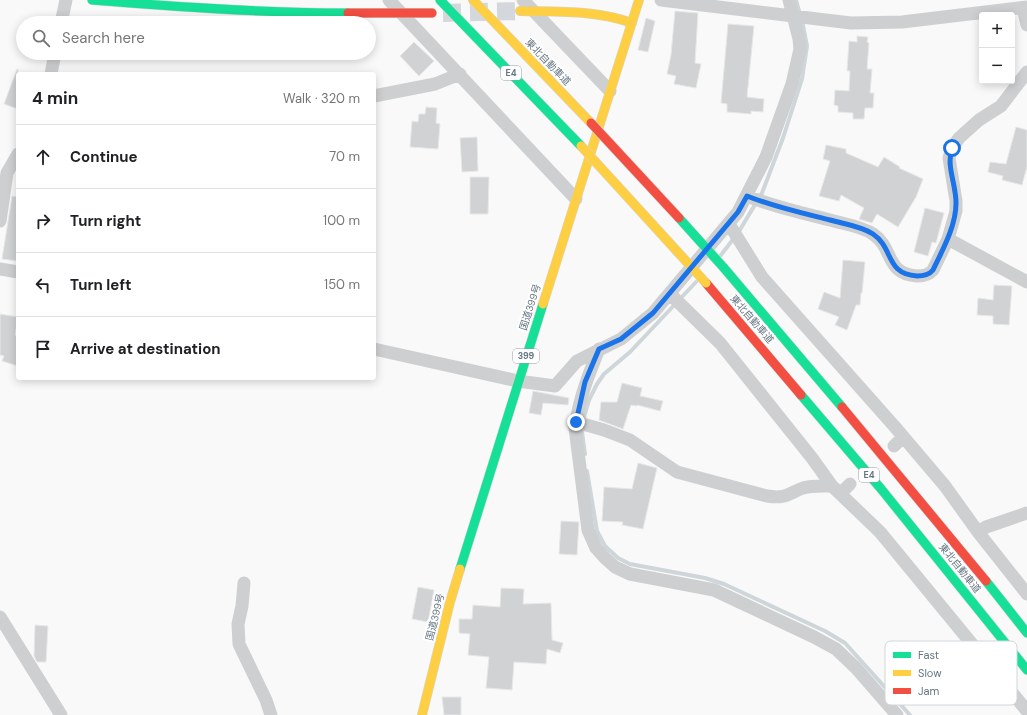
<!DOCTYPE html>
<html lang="en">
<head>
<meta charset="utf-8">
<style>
	:root { --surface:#fff; --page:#f6f6f6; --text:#202124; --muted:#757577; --line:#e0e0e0 }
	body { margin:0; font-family:"DM Sans","Noto Sans JP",sans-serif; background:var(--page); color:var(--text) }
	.controls { position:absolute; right:12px; top:12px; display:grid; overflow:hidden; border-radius:4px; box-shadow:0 2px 10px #0003 }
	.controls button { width:36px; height:36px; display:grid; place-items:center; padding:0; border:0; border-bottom:1px solid var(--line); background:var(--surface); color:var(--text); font:20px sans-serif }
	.stop { position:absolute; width:12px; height:12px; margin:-9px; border:3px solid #1a73e8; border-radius:50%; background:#fff }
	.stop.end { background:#1a73e8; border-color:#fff; box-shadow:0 1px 4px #0008 }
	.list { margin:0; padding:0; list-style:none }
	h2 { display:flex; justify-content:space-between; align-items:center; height:52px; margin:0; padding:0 16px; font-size:17px }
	h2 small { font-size:13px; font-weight:400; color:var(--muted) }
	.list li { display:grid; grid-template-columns:26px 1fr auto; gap:12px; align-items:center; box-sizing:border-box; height:64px; padding:0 16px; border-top:1px solid var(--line) }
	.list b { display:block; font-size:15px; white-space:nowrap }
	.list em { font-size:13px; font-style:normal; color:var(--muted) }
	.icon { flex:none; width:22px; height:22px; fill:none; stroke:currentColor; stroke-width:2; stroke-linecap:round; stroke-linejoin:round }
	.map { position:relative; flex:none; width:1027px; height:715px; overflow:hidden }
	.search { position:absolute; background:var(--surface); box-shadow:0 2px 10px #0003; left:16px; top:16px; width:360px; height:44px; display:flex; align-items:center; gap:10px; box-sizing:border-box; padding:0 14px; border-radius:22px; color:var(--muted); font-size:15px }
	.panel { position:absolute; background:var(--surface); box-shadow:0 2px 10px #0003; left:16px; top:72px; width:360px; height:308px; border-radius:4px }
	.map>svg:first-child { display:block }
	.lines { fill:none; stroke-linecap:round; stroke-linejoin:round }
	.stream { stroke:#ced6d9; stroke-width:4 }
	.building { fill:#d0d2d3; stroke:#e8e8e8 }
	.secondary-tunnel { stroke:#d4d8dc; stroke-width:18; stroke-dasharray:18 9; stroke-linecap:butt }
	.fast-casing { stroke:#d5d6d7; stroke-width:10 }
	.slow-casing { stroke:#d5d6d7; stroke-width:10 }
	.jam-casing { stroke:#d5d6d7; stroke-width:10 }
	.street { stroke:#cecfd0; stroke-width:13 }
	.fast { stroke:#16e098; stroke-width:9 }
	.slow { stroke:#ffcf43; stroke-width:9 }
	.jam { stroke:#f24e42; stroke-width:9 }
	.fast-bridge-casing { stroke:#d5d6d6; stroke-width:10; stroke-linecap:butt }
	.slow-bridge-casing { stroke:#d5d6d6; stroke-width:10; stroke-linecap:butt }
	.jam-bridge-casing { stroke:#d5d6d6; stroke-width:10; stroke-linecap:butt }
	.fast-bridge { stroke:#16e098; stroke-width:9 }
	.slow-bridge { stroke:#ffcf43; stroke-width:9 }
	.jam-bridge { stroke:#f24e42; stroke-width:9 }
	.route { stroke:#1a73e8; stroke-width:5 }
	.labels { text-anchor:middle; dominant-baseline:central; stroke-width:4; stroke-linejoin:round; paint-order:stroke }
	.shield { fill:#fff; stroke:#939fa8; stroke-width:1 }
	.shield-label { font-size:9px; font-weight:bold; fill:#657683 }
	.street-label { font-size:10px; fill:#657683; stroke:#fff }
	.key { fill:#fff; stroke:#d1d6da; stroke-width:1 }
	.key-label { font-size:11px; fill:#657683 }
</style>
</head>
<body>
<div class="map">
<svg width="1027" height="715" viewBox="0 0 1027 715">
	<rect width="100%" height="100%" fill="#f9f9f9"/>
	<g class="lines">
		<path class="stream" d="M 738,233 L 762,193 L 783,138 L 802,79 L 807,46 L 803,25 L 796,0
			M 721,255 L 734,238
			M 585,454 L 582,432 L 584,417 L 589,400 L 597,384 L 604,374 L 630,352 L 696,282
			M 587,471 L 597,531 L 605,546 L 618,558 L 630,564 L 705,578 L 724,584 L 825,631 L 845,643 L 910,715"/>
	</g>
	<path class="building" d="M 675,11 L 698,13 L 695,63 L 701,64 L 696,88 L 674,84 L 676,76 L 667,74 L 671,55 Z
		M 646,18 L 655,21 L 648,52 L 638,50 Z
		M 728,24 L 754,26 L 747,97 L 764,99 L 763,112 L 751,111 L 751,114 L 727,112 L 727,104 L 721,103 Z
		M 857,36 L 868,37 L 867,42 L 869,43 L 867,69 L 872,69 L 870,93 L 874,93 L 873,108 L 865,108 L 864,119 L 853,119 L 853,113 L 838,112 L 838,106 L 834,105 L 835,90 L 849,91 L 850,71 L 847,71 L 849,41 L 857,42 Z
		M 414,42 L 434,61 L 419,76 L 400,56 Z
		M 17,69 L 18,69 L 18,109 L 4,104 Z
		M 426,107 L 437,108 L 436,123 L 440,124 L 438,149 L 410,147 L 412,121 L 418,122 L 419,114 L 425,114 Z
		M 1016,127 L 1027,130 L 1027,167 L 1022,185 L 1002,180 L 1003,176 L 988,172 L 990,162 L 1006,164 Z
		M 477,137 L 478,171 L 462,172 L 460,138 Z
		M 826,145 L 846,149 L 846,153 L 878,167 L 884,157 L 900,167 L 899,168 L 923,179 L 916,197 L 898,227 L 877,214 L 872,223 L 859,219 L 864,208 L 841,195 L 839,201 L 819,196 L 830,161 L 823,159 Z
		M 470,177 L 489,177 L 488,214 L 470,214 Z
		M 12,196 L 18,197 L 18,261 L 2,259 Z
		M 925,208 L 944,213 L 936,243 L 932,242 L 928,256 L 914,252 Z
		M 843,260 L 865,262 L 862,293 L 861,293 L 860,305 L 856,305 L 847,330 L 835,325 L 839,317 L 818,309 L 824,292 L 840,298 Z
		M 994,285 L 1012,286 L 1009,325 L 993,324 L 993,316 L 977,315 L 978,298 L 993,300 Z
		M 0,314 L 18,317 L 15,335 L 18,336 L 18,366 L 2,361 L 4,356 L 0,355 Z
		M 622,383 L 642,388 L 640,396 L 663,401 L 660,411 L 637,405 L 637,406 L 631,405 L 623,429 L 599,420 L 601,402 L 617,402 Z
		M 533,391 L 569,398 L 568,405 L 543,403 L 541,415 L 529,413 Z
		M 638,463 L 657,468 L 643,529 L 622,525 L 623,522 L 602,521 L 604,487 L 632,489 Z
		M 561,521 L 579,522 L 577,555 L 559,554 Z
		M 418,587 L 434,590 L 428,622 L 412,619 Z
		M 501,588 L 524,589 L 523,604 L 551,603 L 552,640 L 563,643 L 560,653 L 547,649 L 546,664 L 514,662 L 512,690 L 486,688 L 489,657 L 468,655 L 470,634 L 459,633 L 459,619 L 472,619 L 473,605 L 500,607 Z
		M 35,625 L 48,626 L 46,662 L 37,662 L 34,656 Z
		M 442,697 L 461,697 L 461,715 L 444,715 Z"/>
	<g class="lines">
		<path class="secondary-tunnel" d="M 443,13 L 520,11"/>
		<defs>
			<path id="fast" d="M 92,0 C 177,7 263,13 348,13
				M 440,0 L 581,146
				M 724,268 L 842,407
				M 801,395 L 882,490 L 1027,670
				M 460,569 L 543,304
				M 986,581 L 1027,633"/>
			<path id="slow" d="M 473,0 L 591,123
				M 520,11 C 558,12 596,10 632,23
				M 543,304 L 639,0
				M 422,715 L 450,602 L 460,569"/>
			<path id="jam" d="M 348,13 L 432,13
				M 706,283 L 801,395
				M 842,407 L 986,581"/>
		</defs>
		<use href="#fast" class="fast-casing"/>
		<use href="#slow" class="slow-casing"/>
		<use href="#jam" class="jam-casing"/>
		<path class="street" d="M 389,0 L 576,199
			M 523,0 L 610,91
			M 661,0 L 851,23 L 902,22 L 1027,7
			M 1023,8 L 1027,25
			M 61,23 L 66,0
			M 51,74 L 55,53
			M 374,96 L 435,84 L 460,74
			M 747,196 C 774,207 802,213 830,220 C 844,224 861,226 873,234 C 894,248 885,274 917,276 C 924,276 929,275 933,270 L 948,239 L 956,211 L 956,201 L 949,158 L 952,148 L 959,138 L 979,120 L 1001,106 L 1027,72
			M 0,221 L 7,173 L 18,154
			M 729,224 L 762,277 L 895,427 L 945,486 L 978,532 L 1027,594
			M 948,239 L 1027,282
			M 0,269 L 18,272
			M 670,294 L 720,343 L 812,458 L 832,486 L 880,532 L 1027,711
			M 374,349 L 518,381 L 555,386 L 577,361 L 621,339 L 653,313 L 738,212 L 766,157 L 792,84 L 800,49 L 799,39 L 789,0
			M 599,349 C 588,376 579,399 575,428 L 588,530 L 596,548 L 605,558 L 615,567 L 630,574 L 714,590 L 814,637 L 836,649 L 856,668 L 897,715
			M 576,422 L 604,430 L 630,440 L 677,472 L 767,496 C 786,499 787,494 803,488 C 813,485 822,486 832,486
			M 894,446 L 903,437
			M 840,494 L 850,484
			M 978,532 L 986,527 L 1027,513
			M 244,583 L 242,606 L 238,624 L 239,644 L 266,700 L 271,715
			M 0,617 L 61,715"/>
		<use href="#fast" class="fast"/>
		<use href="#slow" class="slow"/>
		<use href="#jam" class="jam"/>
		<defs>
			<path id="fast-bridge" d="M 679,218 L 724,268"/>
			<path id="slow-bridge" d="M 581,146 L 706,283"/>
			<path id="jam-bridge" d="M 591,123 L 679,218"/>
		</defs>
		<use href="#fast-bridge" class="fast-bridge-casing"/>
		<use href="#slow-bridge" class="slow-bridge-casing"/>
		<use href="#jam-bridge" class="jam-bridge-casing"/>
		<use href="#fast-bridge" class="fast-bridge"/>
		<use href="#slow-bridge" class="slow-bridge"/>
		<use href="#jam-bridge" class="jam-bridge"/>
	</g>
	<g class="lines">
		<path class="route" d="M 576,422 L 585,382 L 599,349 L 621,339 L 653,313 L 738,212 L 747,196 C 774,207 802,213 830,220 C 844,224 861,226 873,234 C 894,248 885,274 917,276 C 924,276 929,275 933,270 C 943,249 956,226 956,203 C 956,183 946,167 952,148"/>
	</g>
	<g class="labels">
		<g class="shield">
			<rect x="501" y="66" width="20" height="14" rx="3"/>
			<rect x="513" y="349" width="26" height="14" rx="3"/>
			<rect x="859" y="468" width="20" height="14" rx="3"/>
		</g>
		<g class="shield-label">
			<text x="511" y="73">E4</text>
			<text x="526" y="356">399</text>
			<text x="869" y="475">E4</text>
		</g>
		<g class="street-label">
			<text transform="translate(548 62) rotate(46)">東北自動車道</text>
			<text transform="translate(530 307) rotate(-72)">国道399号</text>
			<text transform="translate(752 319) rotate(49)">東北自動車道</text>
			<text transform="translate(960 568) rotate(51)">東北自動車道</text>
			<text transform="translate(435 617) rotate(-76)">国道399号</text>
		</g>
	</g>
	<rect x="885" y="641" width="132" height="64" rx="6" class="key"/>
	<rect x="893" y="652" width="18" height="6" fill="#16e098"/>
	<rect x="893" y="670" width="18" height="6" fill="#ffcf43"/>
	<rect x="893" y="688" width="18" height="6" fill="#f24e42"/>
	<g class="key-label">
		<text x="918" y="659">Fast</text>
		<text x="918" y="677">Slow</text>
		<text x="918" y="695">Jam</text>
	</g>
</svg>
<div class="controls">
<button>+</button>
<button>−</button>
</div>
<div class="stop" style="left:952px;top:148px"></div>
<div class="stop end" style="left:576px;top:422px"></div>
<div class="search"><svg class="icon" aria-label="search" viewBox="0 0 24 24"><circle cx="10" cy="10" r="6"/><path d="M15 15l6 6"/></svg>Search here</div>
<section class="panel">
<h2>4 min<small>Walk · 320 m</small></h2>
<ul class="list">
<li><svg class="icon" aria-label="ahead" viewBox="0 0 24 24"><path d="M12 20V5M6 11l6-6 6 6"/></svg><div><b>Continue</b></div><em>70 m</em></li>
<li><svg class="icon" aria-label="right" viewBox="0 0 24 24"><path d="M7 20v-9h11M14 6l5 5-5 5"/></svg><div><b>Turn right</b></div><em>100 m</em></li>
<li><svg class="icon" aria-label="left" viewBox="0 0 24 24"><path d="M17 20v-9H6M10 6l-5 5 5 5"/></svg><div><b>Turn left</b></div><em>150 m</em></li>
<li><svg class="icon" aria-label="arrive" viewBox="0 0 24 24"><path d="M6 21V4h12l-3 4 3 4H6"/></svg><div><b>Arrive at destination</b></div></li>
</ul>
</section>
</div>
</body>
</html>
